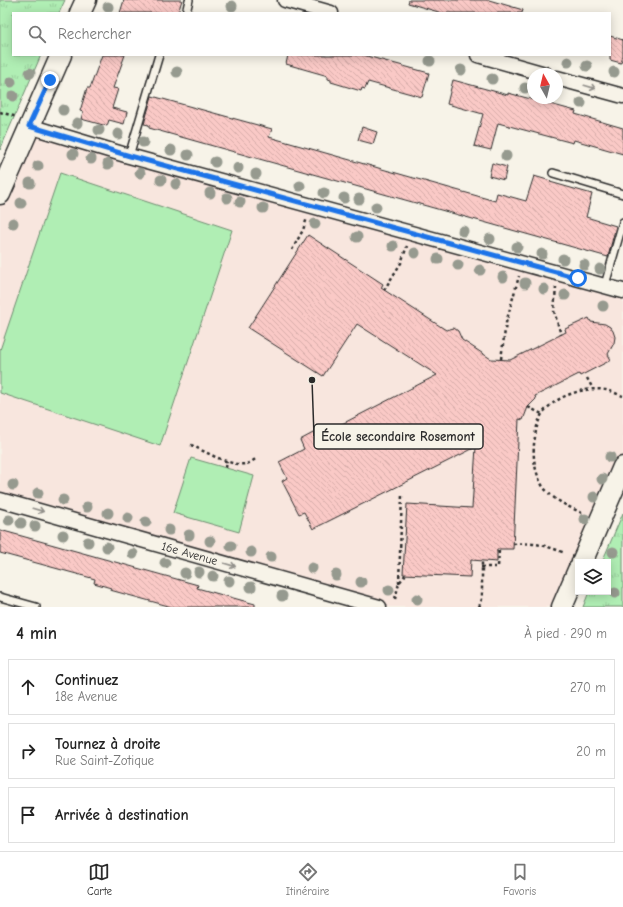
<!DOCTYPE html>
<html lang="fr">
<head>
<meta charset="utf-8">
<style>
	:root { --surface:#fff; --page:#f2f2f2; --text:#222; --muted:#767676; --line:#e0e0e0; --accent:#2b2b2b }
	body { margin:0; font-family:"Comic Neue",sans-serif; background:var(--page); color:var(--text) }
	.controls { position:absolute; right:12px; bottom:12px; display:grid; overflow:hidden; border-radius:0px; box-shadow:0 2px 10px #0003 }
	.controls button { width:36px; height:36px; display:grid; place-items:center; padding:0; border:0; border-bottom:1px solid var(--line); background:var(--surface); color:var(--text); font:20px sans-serif }
	.compass { position:absolute; left:527px; top:68px; width:36px; height:36px; border-radius:50%; background:var(--surface); box-shadow:0 2px 10px #0003; rotate:352deg }
	.stop { position:absolute; width:12px; height:12px; margin:-9px; border:3px solid #1a73e8; border-radius:50%; background:#fff }
	.stop.end { background:#1a73e8; border-color:#fff; box-shadow:0 1px 4px #0008 }
	.list { margin:0; padding:0; list-style:none }
	h2 { display:flex; justify-content:space-between; align-items:center; height:52px; margin:0; padding:0 16px; font-size:17px }
	h2 small { font-size:13px; font-weight:400; color:var(--muted) }
	.list li { display:grid; grid-template-columns:26px 1fr auto; gap:12px; align-items:center; box-sizing:border-box; height:56px; margin:0 8px 8px; padding:0 8px; border:1px solid var(--line); border-radius:0px }
	.list b { display:block; font-size:15px; white-space:nowrap }
	.list p { margin:0; font-size:13px; white-space:nowrap; color:var(--muted) }
	.list em { font-size:13px; font-style:normal; color:var(--muted) }
	.icon { flex:none; width:22px; height:22px; fill:none; stroke:currentColor; stroke-width:2; stroke-linecap:round; stroke-linejoin:round }
	.map { position:relative; flex:none; width:623px; height:607px; overflow:hidden }
	.search { position:absolute; background:var(--surface); box-shadow:0 2px 10px #0003; left:12px; right:12px; top:12px; height:44px; display:flex; align-items:center; gap:10px; box-sizing:border-box; padding:0 14px; border-radius:0px; color:var(--muted); font-size:15px }
	.sheet { height:244px; background:var(--surface) }
	nav { display:flex; justify-content:space-around; align-items:center; box-sizing:border-box; height:56px; border-top:1px solid var(--line); background:var(--surface); font-size:11px; color:var(--muted) }
	nav a { display:grid; justify-items:center; gap:2px }
	nav .on { color:var(--accent) }
	.map>svg:first-child { display:block }
	.built { fill:#f8e6de }
	.grass { fill:#b0eeb4; stroke:#6e8c70 }
	.park { fill:url(#park-tufts); stroke:#6e8c70 }
	.building { fill:url(#building-back-hatch); stroke:#2b2b2b }
	.lines { fill:none; stroke-linecap:round; stroke-linejoin:round }
	.lane-casing { stroke:#2b2b2b; stroke-width:10 }
	.street-casing { stroke:#2b2b2b; stroke-width:17 }
	.secondary-casing { stroke:#2b2b2b; stroke-width:23 }
	.path { stroke:#2b2b2b; stroke-width:2.5; stroke-dasharray:3 3; stroke-linecap:butt }
	.lane { stroke:#f7f3e8; stroke-width:7 }
	.street { stroke:#f7f3e8; stroke-width:14 }
	.secondary { stroke:#f7f3e8; stroke-width:20 }
	.tree { fill:#969a8f }
	.oneway { stroke:#918f8a }
	.route { stroke:#1a73e8; stroke-width:5 }
	.labels { text-anchor:middle; dominant-baseline:central; stroke-width:3; stroke-linejoin:round; paint-order:stroke }
	.street-label { font-size:12px; fill:#2b2b2b; stroke:#f7f3e8 }
	.leader { fill:none; stroke:#2b2b2b; stroke-width:1.5 }
	.callout-dot { fill:#2b2b2b; stroke:#f7f3e8; stroke-width:1.5 }
	.callout { fill:#f7f3e8; stroke:#2b2b2b; stroke-width:1.5 }
	.callout-label { font-size:13px; text-anchor:middle; font-weight:bold; fill:#2b2b2b }
</style>
</head>
<body>
<div class="map">
<svg width="623" height="607" viewBox="0 0 623 607">
	<defs>
		<pattern id="park-tufts" width="24" height="20" patternUnits="userSpaceOnUse"><rect width="24" height="20" fill="#b0eeb4"/><path d="M3 7l-1-3M5 7V3M7 7l1-3M15 17l-1-3M17 17v-4M19 17l1-3" fill="none" stroke="#98cc9b"/></pattern>
		<pattern id="building-back-hatch" width="6" height="6" patternUnits="userSpaceOnUse"><rect width="6" height="6" fill="#fac9c6"/><path d="M-1 5l2 2M0 0l6 6M5-1l2 2" fill="none" stroke="#d6adaa"/></pattern>
	</defs>
	<rect width="100%" height="100%" fill="#f7f3e8"/>
	<filter id="ink" filterUnits="userSpaceOnUse"><feTurbulence type="fractalNoise" baseFrequency=".025" numOctaves="2"/><feDisplacementMap in="SourceGraphic" scale="8" xChannelSelector="R" yChannelSelector="G"/><feConvolveMatrix kernelMatrix="1 2 1 2 8 2 1 2 1" color-interpolation-filters="sRGB"/></filter>
	<g filter="url(#ink)">
		<path class="built" d="M 29,126 L 623,292 L 623,467 L 562,607 L 379,607 L 0,500 L 0,195 Z"/>
		<path class="grass" d="M 60,173 L 232,230 L 160,446 L 0,393 L 0,350 Z
			M 191,458 L 254,476 L 239,532 L 173,513 Z"/>
		<path class="park" d="M 0,0 L 65,0 L 59,13 L 13,13 L 13,55 L 41,55 L 0,150 Z
			M 623,513 L 623,607 L 583,607 L 589,592 L 608,592 L 608,562 L 602,562 Z"/>
		<path class="building" d="M 124,0 L 182,0 L 178,13 L 120,13 Z
			M 409,0 L 489,0 L 523,10 L 522,13 L 442,13 L 408,3 Z
			M 610,36 L 623,40 L 623,56 L 621,63 L 610,60 Z
			M 102,55 L 125,55 L 113,88 L 118,89 L 112,108 L 127,112 L 124,124 L 109,120 L 107,126 L 81,119 L 83,112 L 80,111 L 87,88 L 90,88 Z
			M 288,55 L 363,55 L 429,73 L 422,97 L 368,82 L 365,89 L 362,88 L 361,91 L 331,82 L 331,80 L 328,79 L 328,76 L 286,64 Z
			M 453,80 L 508,95 L 508,93 L 527,98 L 576,111 L 575,114 L 623,128 L 623,154 L 574,140 L 573,143 L 498,123 L 491,150 L 474,146 L 483,114 L 447,104 Z
			M 152,96 L 272,129 L 269,137 L 495,201 L 497,193 L 526,201 L 534,176 L 551,181 L 550,182 L 592,194 L 586,217 L 616,226 L 608,257 L 149,128 L 149,125 L 144,124 Z
			M 362,127 L 377,132 L 373,144 L 358,140 Z
			M 492,163 L 507,167 L 504,180 L 489,176 Z
			M 308,235 L 383,284 L 381,288 L 446,330 L 454,328 L 458,331 L 462,340 L 491,359 L 510,360 L 566,332 L 565,329 L 589,318 L 591,322 L 605,324 L 610,327 L 613,331 L 615,337 L 614,343 L 608,354 L 611,360 L 580,376 L 579,374 L 535,396 L 536,399 L 528,407 L 523,420 L 519,419 L 513,549 L 497,549 L 497,562 L 471,560 L 470,577 L 403,574 L 407,504 L 472,508 L 476,447 L 313,529 L 304,512 L 299,514 L 282,481 L 287,478 L 279,462 L 304,449 L 300,440 L 315,432 L 319,441 L 343,429 L 340,425 L 437,375 L 357,324 L 323,376 L 248,328 Z
			M 0,530 L 198,585 L 197,588 L 255,604 L 255,607 L 172,607 L 110,590 L 111,588 L 94,583 L 95,579 L 0,553 Z"/>
		<g class="lines">
			<defs>
				<path id="lane" d="M 186,13 L 189,0
					M 129,156 L 159,55
					M 553,173 L 623,194
					M 605,285 L 623,222
					M 0,597 L 36,607"/>
				<g id="street">
					<path d="M 285,0 L 331,13"/>
					<path d="M 478,55 L 545,74"/>
					<path d="M 557,78 L 623,96"/>
					<path d="M 29,126 L 129,156 L 623,291"/>
					<path id="s1" d="M 0,500 L 379,607"/>
				</g>
				<path id="secondary" d="M 80,13 L 86,0
					M 0,194 L 61,55
					M 582,562 L 623,467
					M 562,607 L 578,570"/>
			</defs>
			<use href="#lane" class="lane-casing"/>
			<use href="#street" class="street-casing"/>
			<use href="#secondary" class="secondary-casing"/>
			<path class="path" d="M 0,112 L 17,117
				M 292,250 L 303,230 L 307,218
				M 556,287 L 554,311 L 561,335
				M 384,290 L 401,263 L 407,246
				M 501,359 L 506,323 L 519,276
				M 587,378 L 593,389
				M 528,407 L 542,414
				M 191,445 C 204,451 231,467 246,464 C 250,463 254,460 257,458
				M 226,468 L 227,461
				M 582,513 C 567,506 551,499 542,485 C 534,470 532,453 535,437 C 536,429 538,421 542,414 C 555,396 585,386 606,390 C 611,391 617,394 623,396
				M 513,544 C 535,542 544,545 565,553
				M 481,567 L 498,567 L 499,550 L 497,552
				M 399,583 L 402,494
				M 395,599 L 399,583 L 406,574
				M 479,607 L 482,599 L 482,561"/>
			<use href="#lane" class="lane"/>
			<use href="#street" class="street"/>
			<use href="#secondary" class="secondary"/>
		</g>
		<g class="tree">
			<circle cx="232" cy="6" r="5.5"/>
			<circle cx="108" cy="7" r="5.5"/>
			<circle cx="430" cy="61" r="5.5"/>
			<circle cx="568" cy="62" r="5.5"/>
			<circle cx="587" cy="66" r="5.5"/>
			<circle cx="461" cy="70" r="5.5"/>
			<circle cx="177" cy="72" r="5.5"/>
			<circle cx="614" cy="72" r="5.5"/>
			<circle cx="30" cy="73" r="5.5"/>
			<circle cx="492" cy="79" r="5.5"/>
			<circle cx="11" cy="82" r="5.5"/>
			<circle cx="525" cy="88" r="5.5"/>
			<circle cx="13" cy="96" r="5.5"/>
			<circle cx="581" cy="103" r="5.5"/>
			<circle cx="63" cy="110" r="5.5"/>
			<circle cx="77" cy="123" r="5.5"/>
			<circle cx="99" cy="130" r="5.5"/>
			<circle cx="118" cy="134" r="5.5"/>
			<circle cx="143" cy="142" r="5.5"/>
			<circle cx="171" cy="150" r="5.5"/>
			<circle cx="73" cy="154" r="5.5"/>
			<circle cx="188" cy="155" r="5.5"/>
			<circle cx="506" cy="156" r="5.5"/>
			<circle cx="91" cy="159" r="5.5"/>
			<circle cx="215" cy="162" r="5.5"/>
			<circle cx="108" cy="164" r="5.5"/>
			<circle cx="38" cy="166" r="5.5"/>
			<circle cx="238" cy="168" r="5.5"/>
			<circle cx="140" cy="173" r="5.5"/>
			<circle cx="256" cy="174" r="5.5"/>
			<circle cx="161" cy="180" r="5.5"/>
			<circle cx="30" cy="183" r="5.5"/>
			<circle cx="176" cy="184" r="5.5"/>
			<circle cx="300" cy="186" r="5.5"/>
			<circle cx="210" cy="193" r="5.5"/>
			<circle cx="324" cy="193" r="5.5"/>
			<circle cx="227" cy="198" r="5.5"/>
			<circle cx="344" cy="198" r="5.5"/>
			<circle cx="359" cy="199" r="5.5"/>
			<circle cx="240" cy="202" r="5.5"/>
			<circle cx="21" cy="203" r="5.5"/>
			<circle cx="376" cy="207" r="5.5"/>
			<circle cx="263" cy="208" r="5.5"/>
			<circle cx="13" cy="223" r="5.5"/>
			<circle cx="315" cy="224" r="5.5"/>
			<circle cx="463" cy="231" r="5.5"/>
			<circle cx="357" cy="237" r="5.5"/>
			<circle cx="490" cy="239" r="5.5"/>
			<circle cx="393" cy="246" r="5.5"/>
			<circle cx="517" cy="247" r="5.5"/>
			<circle cx="415" cy="253" r="5.5"/>
			<circle cx="542" cy="254" r="5.5"/>
			<circle cx="438" cy="259" r="5.5"/>
			<circle cx="563" cy="259" r="5.5"/>
			<circle cx="458" cy="265" r="5.5"/>
			<circle cx="584" cy="265" r="5.5"/>
			<circle cx="600" cy="269" r="5.5"/>
			<circle cx="480" cy="270" r="5.5"/>
			<circle cx="503" cy="277" r="5.5"/>
			<circle cx="525" cy="283" r="5.5"/>
			<circle cx="544" cy="289" r="5.5"/>
			<circle cx="565" cy="295" r="5.5"/>
			<circle cx="603" cy="306" r="5.5"/>
			<circle cx="610" cy="457" r="5.5"/>
			<circle cx="602" cy="479" r="5.5"/>
			<circle cx="13" cy="485" r="5.5"/>
			<circle cx="38" cy="493" r="5.5"/>
			<circle cx="594" cy="497" r="5.5"/>
			<circle cx="63" cy="500" r="5.5"/>
			<circle cx="87" cy="507" r="5.5"/>
			<circle cx="108" cy="513" r="5.5"/>
			<circle cx="128" cy="518" r="5.5"/>
			<circle cx="585" cy="519" r="5.5"/>
			<circle cx="9" cy="520" r="5.5"/>
			<circle cx="146" cy="522" r="5.5"/>
			<circle cx="21" cy="523" r="5.5"/>
			<circle cx="35" cy="526" r="5.5"/>
			<circle cx="169" cy="530" r="5.5"/>
			<circle cx="63" cy="535" r="5.5"/>
			<circle cx="189" cy="535" r="5.5"/>
			<circle cx="210" cy="541" r="5.5"/>
			<circle cx="88" cy="542" r="5.5"/>
			<circle cx="231" cy="546" r="5.5"/>
			<circle cx="107" cy="547" r="5.5"/>
			<circle cx="251" cy="552" r="5.5"/>
			<circle cx="613" cy="552" r="5.5"/>
			<circle cx="133" cy="554" r="5.5"/>
			<circle cx="271" cy="557" r="5.5"/>
			<circle cx="165" cy="563" r="5.5"/>
			<circle cx="312" cy="568" r="5.5"/>
			<circle cx="199" cy="572" r="5.5"/>
			<circle cx="185" cy="573" r="5.5"/>
			<circle cx="336" cy="575" r="5.5"/>
			<circle cx="213" cy="576" r="5.5"/>
			<circle cx="229" cy="581" r="5.5"/>
			<circle cx="361" cy="582" r="5.5"/>
			<circle cx="251" cy="587" r="5.5"/>
			<circle cx="389" cy="590" r="5.5"/>
			<circle cx="615" cy="593" r="5.5"/>
			<circle cx="282" cy="596" r="5.5"/>
			<circle cx="417" cy="599" r="5.5"/>
		</g>
		<defs><path id="oneway-shaft" d="M-6 0H5M1.5-3L5.5 0L1.5 3" fill="none" stroke-width="1.6" stroke-linecap="round" stroke-linejoin="round"/></defs>
		<g class="oneway">
			<use href="#oneway-shaft" transform="translate(590 87) rotate(16)"/>
			<use href="#oneway-shaft" transform="translate(38 510) rotate(16)"/>
			<use href="#oneway-shaft" transform="translate(230 565) rotate(16)"/>
		</g>
	</g>
	<g class="lines" filter="url(#ink)">
		<path class="route" d="M 50,80 L 29,126 L 130,156 L 578,278"/>
	</g>
	<g class="labels">
		<g class="street-label">
			<text stroke="none"><textPath href="#s1" startOffset="197">16e Avenue</textPath></text>
		</g>
	</g>
	<path class="leader" d="M312 380L314 436"/>
	<circle class="callout-dot" cx="312" cy="380" r="4"/>
	<rect class="callout" x="314" y="424" width="169" height="25" rx="4"/>
	<g class="callout-label">
		<text x="398" y="441">École secondaire Rosemont</text>
	</g>
</svg>
<div class="controls">
<button><svg class="icon" aria-label="layers" viewBox="0 0 24 24"><path d="M12 4l9 5-9 5-9-5zM3 14l9 5 9-5"/></svg></button>
</div>
<svg class="compass" viewBox="-18 -18 36 36"><path d="M0-13l5 13h-10z" fill="#e53935"/><path d="M0 13l5-13h-10z" fill="#767676"/></svg>
<div class="stop" style="left:578px;top:278px"></div>
<div class="stop end" style="left:50px;top:80px"></div>
<div class="search"><svg class="icon" aria-label="search" viewBox="0 0 24 24"><circle cx="10" cy="10" r="6"/><path d="M15 15l6 6"/></svg>Rechercher</div>
</div>
<section class="sheet">
<h2>4 min<small>À pied · 290 m</small></h2>
<ul class="list">
<li><svg class="icon" aria-label="ahead" viewBox="0 0 24 24"><path d="M12 20V5M6 11l6-6 6 6"/></svg><div><b>Continuez</b><p>18e Avenue</p></div><em>270 m</em></li>
<li><svg class="icon" aria-label="right" viewBox="0 0 24 24"><path d="M7 20v-9h11M14 6l5 5-5 5"/></svg><div><b>Tournez à droite</b><p>Rue Saint-Zotique</p></div><em>20 m</em></li>
<li><svg class="icon" aria-label="arrive" viewBox="0 0 24 24"><path d="M6 21V4h12l-3 4 3 4H6"/></svg><div><b>Arrivée à destination</b></div></li>
</ul>
</section>
<nav>
<a class="on"><svg class="icon" aria-label="map" viewBox="0 0 24 24"><path d="M3 6l6-2 6 2 6-2v14l-6 2-6-2-6 2zM9 4v14M15 6v14"/></svg>Carte</a>
<a><svg class="icon" aria-label="directions" viewBox="0 0 24 24"><path d="M12 3l9 9-9 9-9-9zM9 14v-3h6M13 9l2 2-2 2"/></svg>Itinéraire</a>
<a><svg class="icon" aria-label="saved" viewBox="0 0 24 24"><path d="M7 4h10v16l-5-4-5 4z"/></svg>Favoris</a>
</nav>
</body>
</html>
